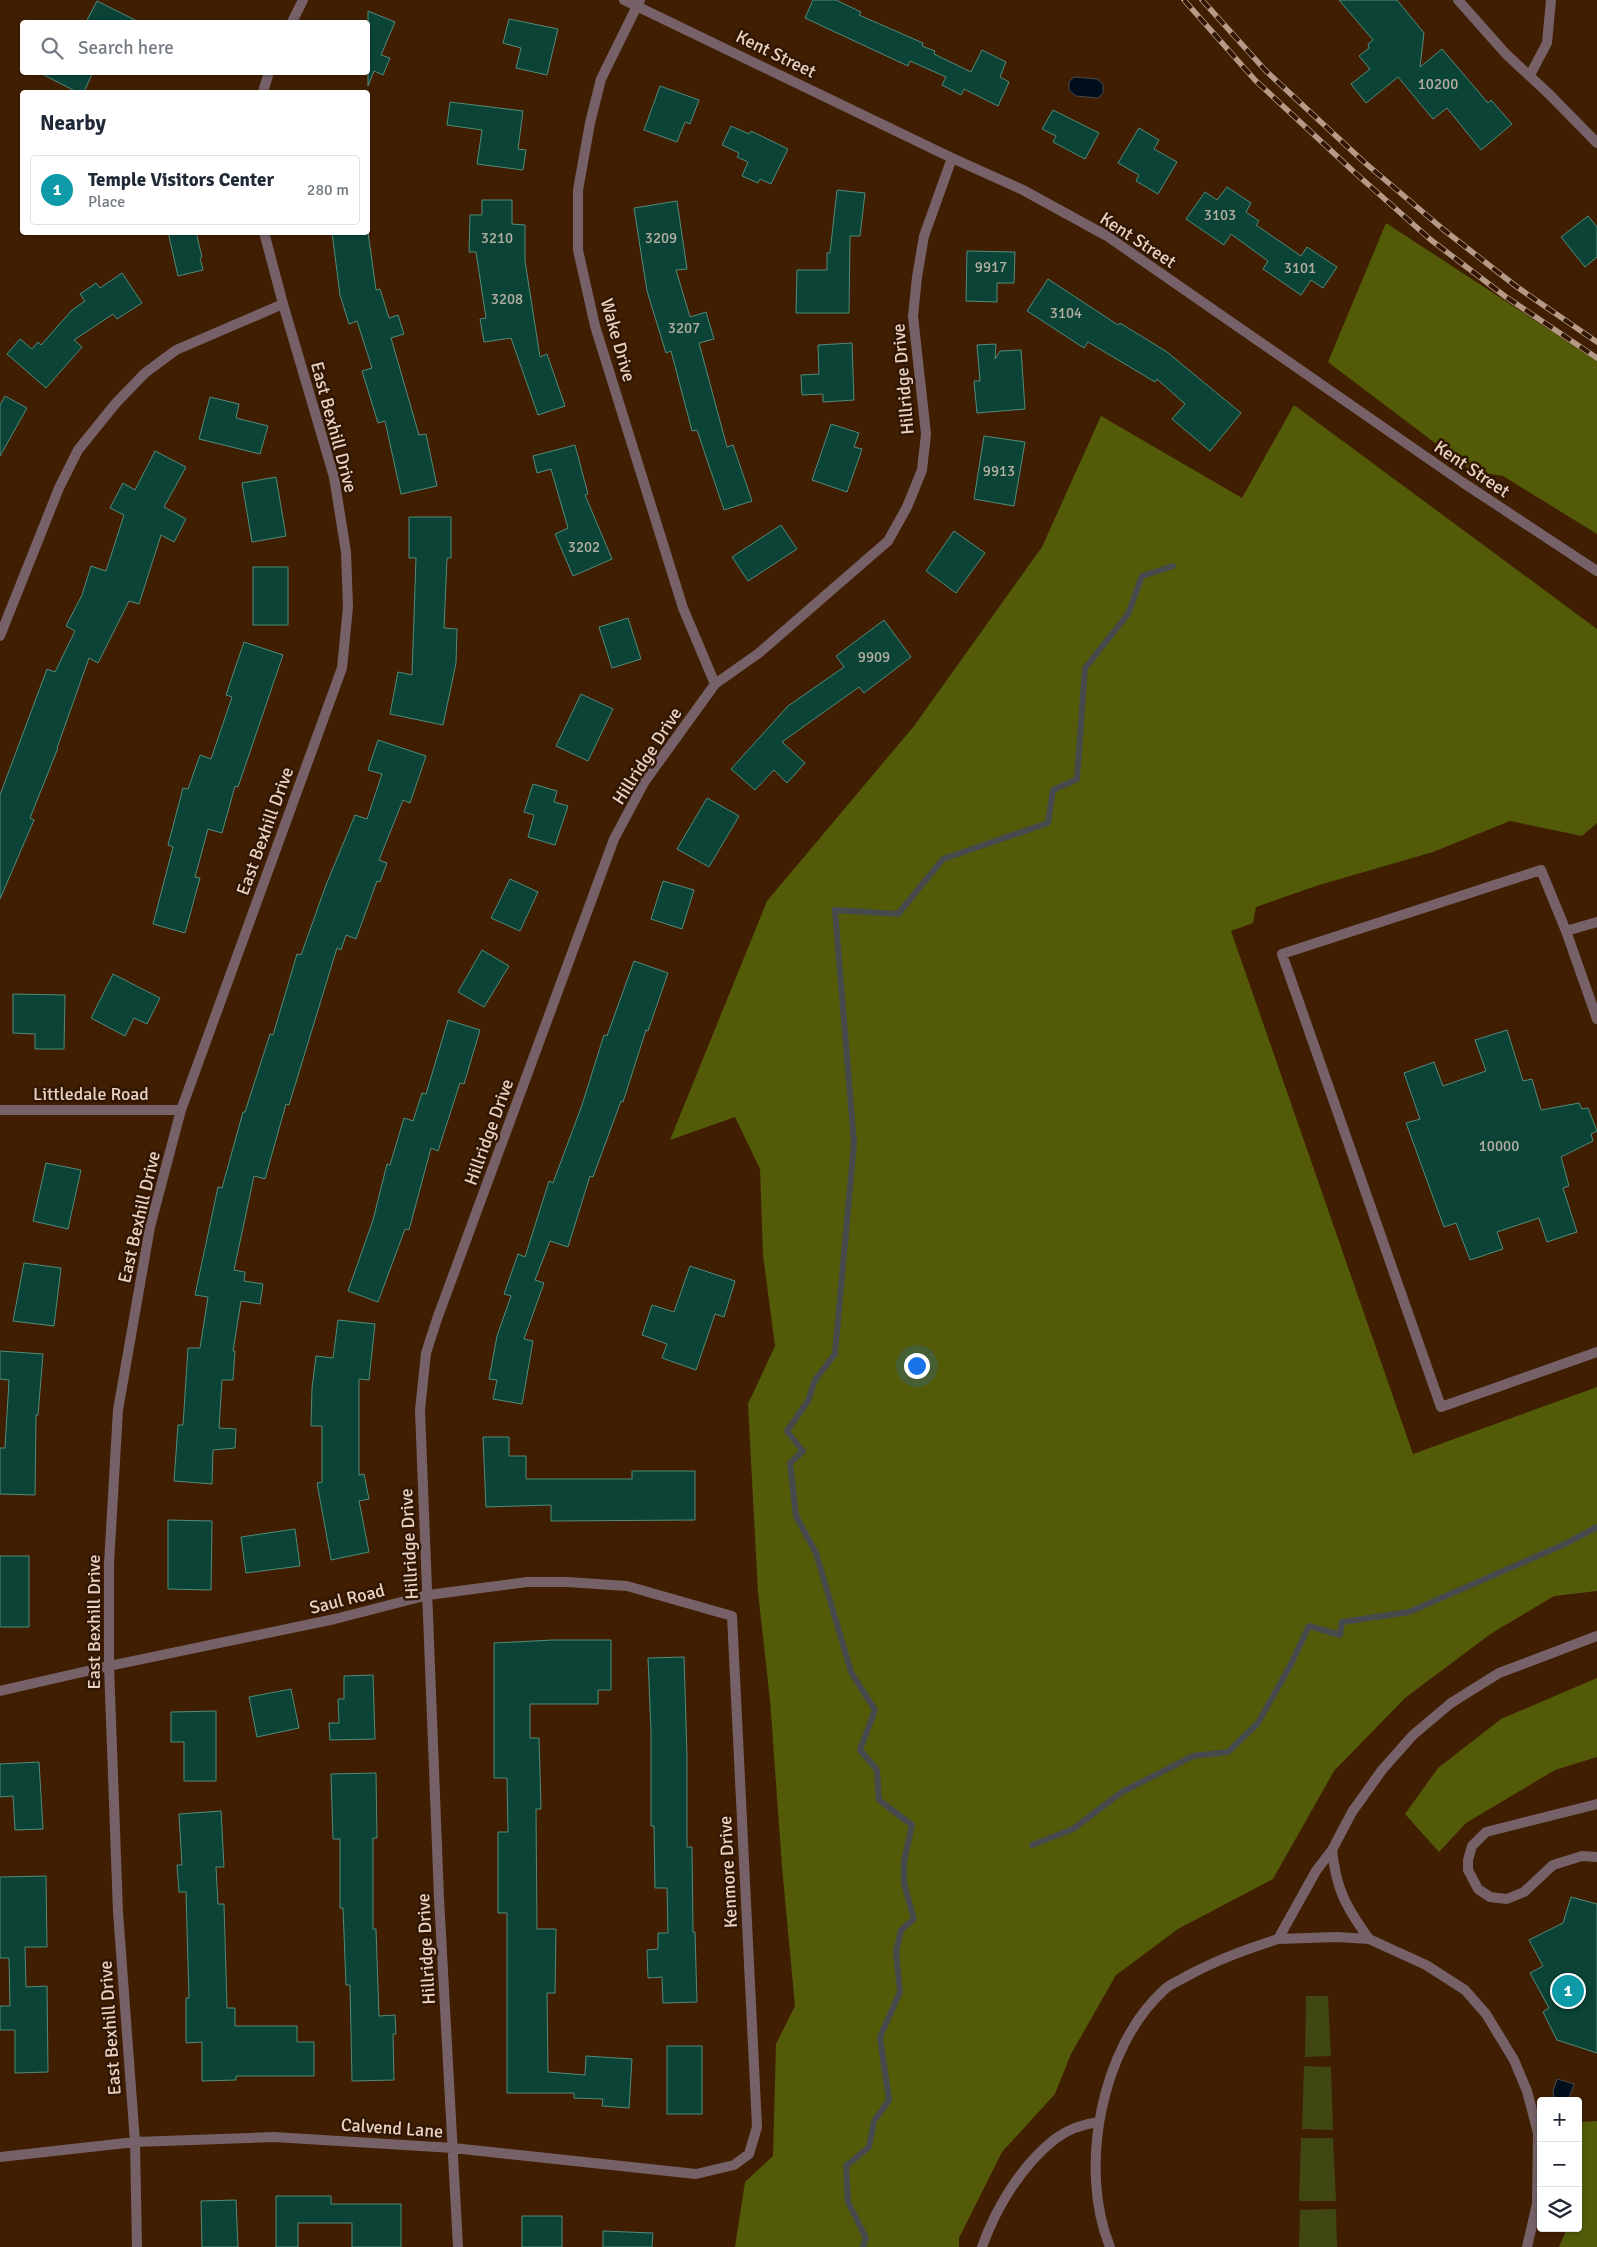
<!DOCTYPE html>
<html lang="en">
<head>
<meta charset="utf-8">
<style>
	:root { --surface:#fff; --page:#f2f2f3; --text:#1f2937; --muted:#747a83; --line:#e0e1e3; --accent:#111827 }
	body { margin:0; font-family:Signika,sans-serif; background:var(--page); color:var(--text) }
	.controls { position:absolute; right:15px; bottom:15px; display:grid; overflow:hidden; border-radius:5px; box-shadow:0 1px 4px #0004 }
	.controls button { width:45px; height:45px; display:grid; place-items:center; padding:0; border:0; border-bottom:1px solid var(--line); background:var(--surface); color:var(--text); font:25px sans-serif }
	.you { position:absolute; left:916px; top:1365px; width:18px; height:18px; margin:-12px; border:4px solid #fff; border-radius:50%; background:#1a73e8; box-shadow:0 0 0 8px #1a73e833 }
	.badge { display:grid; place-items:center; width:32px; height:32px; border-radius:50%; background:var(--accent); color:#fff; font-size:16px; font-weight:700 }
	.pin { position:absolute; translate:-50% -50%; border:2px solid #fff; box-shadow:0 1px 5px #0006 }
	.list { margin:0; padding:0; list-style:none }
	h2 { display:flex; justify-content:space-between; align-items:center; height:65px; margin:0; padding:0 20px; font-size:21px }
	h2 small { font-size:16px; font-weight:400; color:var(--muted) }
	.list li { display:grid; grid-template-columns:32px 1fr auto; gap:15px; align-items:center; box-sizing:border-box; height:70px; margin:0 10px 10px; padding:0 10px; border:1px solid var(--line); border-radius:5px }
	.list b { display:block; font-size:19px; white-space:nowrap }
	.list p { margin:0; font-size:16px; white-space:nowrap; color:var(--muted) }
	.list em { font-size:16px; font-style:normal; color:var(--muted) }
	.icon { flex:none; width:28px; height:28px; fill:none; stroke:currentColor; stroke-width:2; stroke-linecap:round; stroke-linejoin:round }
	.map { position:relative; flex:none; width:1597px; height:2247px; overflow:hidden }
	.search { position:absolute; background:var(--surface); box-shadow:0 1px 4px #0004; left:20px; top:20px; width:350px; height:55px; display:flex; align-items:center; gap:12px; box-sizing:border-box; padding:0 18px; border-radius:5px; color:var(--muted); font-size:19px }
	.panel { position:absolute; background:var(--surface); box-shadow:0 1px 4px #0004; left:20px; top:90px; width:350px; height:145px; border-radius:5px }
	.map>svg:first-child { display:block }
	.green { fill:#414712 }
	.forest { fill:#535a08 }
	.water { fill:#000f1b; stroke:#464a4d }
	.lines { fill:none; stroke-linecap:round; stroke-linejoin:round }
	.stream { stroke:#464a4d; stroke-width:6 }
	.building { fill:#0c4337; stroke:#518b7b }
	.lane { stroke:#766168; stroke-width:10 }
	.street { stroke:#766168; stroke-width:10 }
	.rail-casing { stroke:#b49a87; stroke-width:5.5 }
	.rail { stroke:#311703; stroke-width:4; stroke-dasharray:11; stroke-linecap:butt }
	.labels { text-anchor:middle; dominant-baseline:central; stroke-width:5; stroke-linejoin:round; paint-order:stroke }
	.number-label { font-size:15px; fill:#b2aea0 }
	.street-label { font-size:18px; fill:#e9d2c3; stroke:#311703 }
</style>
</head>
<body>
<div class="map">
<svg width="1597" height="2247" viewBox="0 0 1597 2247">
	<rect width="100%" height="100%" fill="#401e02"/>
	<path class="green" d="M 1306,1996 L 1328,1996 L 1331,2056 L 1305,2057 Z
		M 1304,2066 L 1331,2067 L 1333,2130 L 1302,2129 Z
		M 1301,2138 L 1333,2138 L 1336,2201 L 1299,2201 Z
		M 1336,2209 L 1337,2247 L 1299,2247 L 1300,2210 Z"/>
	<path class="forest" d="M 1386,223 L 1597,361 L 1597,534 L 1503,476 L 1472,471 L 1328,362 Z
		M 1294,405 L 1597,629 L 1597,823 L 1582,836 L 1510,821 L 1433,852 L 1319,885 L 1256,907 L 1253,923 L 1231,931 L 1413,1454 L 1597,1387 L 1597,1591 L 1554,1596 L 1492,1633 L 1405,1698 L 1334,1771 L 1273,1879 L 1178,1929 L 1116,1975 L 1071,2054 L 1055,2094 L 1002,2152 L 959,2238 L 959,2247 L 735,2247 L 745,2182 L 773,2156 L 776,2044 L 795,2006 L 782,1867 L 770,1700 L 758,1592 L 748,1404 L 775,1346 L 763,1255 L 760,1169 L 735,1117 L 670,1140 L 767,901 L 914,726 L 1042,547 L 1101,416 L 1242,498 Z
		M 1597,1678 L 1597,1757 L 1555,1770 L 1466,1823 L 1439,1852 L 1405,1814 L 1438,1768 L 1501,1719 Z
		M 1597,2121 L 1597,2247 L 1559,2247 L 1567,2228 L 1578,2228 L 1580,2122 Z"/>
	<path class="water" d="M 1074,77 L 1097,79 L 1103,84 L 1103,93 L 1098,98 L 1076,96 L 1069,90 L 1069,82 Z
		M 1557,2079 L 1574,2084 L 1568,2101 L 1555,2101 L 1553,2091 Z"/>
	<g class="lines">
		<path class="stream" d="M 1032,1845 L 1073,1829 L 1122,1792 L 1193,1756 L 1228,1752 L 1258,1723 L 1290,1666 L 1309,1626 L 1340,1635 L 1342,1622 L 1409,1612 L 1565,1544 L 1597,1527
			M 863,2247 L 866,2238 L 848,2202 L 846,2166 L 869,2147 L 874,2121 L 889,2100 L 880,2037 L 900,1992 L 896,1952 L 901,1930 L 914,1919 L 904,1884 L 904,1861 L 912,1825 L 879,1800 L 877,1770 L 860,1750 L 875,1710 L 851,1672 L 816,1553 L 796,1516 L 790,1463 L 803,1451 L 787,1431 L 808,1401 L 815,1380 L 835,1354 L 854,1143 L 835,910 L 898,914 L 943,859 L 1048,823 L 1053,790 L 1077,779 L 1085,668 L 1128,614 L 1142,576 L 1173,566"/>
	</g>
	<path class="building" d="M 813,0 L 836,0 L 861,12 L 859,15 L 923,43 L 922,46 L 935,51 L 934,54 L 971,72 L 982,50 L 1006,62 L 1000,77 L 1009,82 L 998,106 L 964,89 L 961,95 L 942,85 L 946,77 L 910,61 L 908,66 L 805,18 Z
		M 1339,0 L 1397,0 L 1424,33 L 1420,67 L 1442,49 L 1488,103 L 1491,100 L 1512,124 L 1481,150 L 1447,108 L 1433,119 L 1398,77 L 1366,103 L 1351,84 L 1370,69 L 1359,56 L 1369,48 L 1368,44 L 1373,40 Z
		M 97,1 L 139,22 L 86,22 Z
		M 368,11 L 395,22 L 381,55 L 390,58 L 383,75 L 374,71 L 368,86 Z
		M 509,19 L 558,29 L 547,75 L 516,68 L 521,48 L 503,43 Z
		M 38,72 L 93,72 L 84,92 L 77,92 Z
		M 660,86 L 699,100 L 690,124 L 685,122 L 677,142 L 644,130 Z
		M 450,102 L 523,111 L 518,149 L 526,150 L 523,170 L 477,164 L 482,130 L 447,125 Z
		M 1053,110 L 1099,133 L 1085,159 L 1053,142 L 1056,136 L 1042,129 Z
		M 731,126 L 749,134 L 751,131 L 788,149 L 771,184 L 760,179 L 758,183 L 742,176 L 748,162 L 737,157 L 739,153 L 722,145 Z
		M 1139,128 L 1159,140 L 1154,149 L 1177,162 L 1158,194 L 1136,181 L 1139,175 L 1118,163 Z
		M 1227,187 L 1251,203 L 1246,212 L 1259,221 L 1256,225 L 1301,256 L 1307,247 L 1337,267 L 1323,288 L 1311,280 L 1301,295 L 1263,269 L 1268,261 L 1231,234 L 1224,245 L 1186,219 L 1205,192 L 1217,200 Z
		M 837,190 L 865,193 L 860,236 L 850,236 L 849,313 L 796,313 L 797,270 L 827,270 L 827,253 L 830,253 Z
		M 482,200 L 512,200 L 512,224 L 525,225 L 525,261 L 540,357 L 547,354 L 565,406 L 538,415 L 511,338 L 484,342 L 480,319 L 486,318 L 476,252 L 469,252 L 470,215 L 482,215 Z
		M 677,201 L 687,269 L 676,270 L 690,317 L 706,312 L 714,339 L 699,343 L 727,447 L 733,445 L 752,501 L 724,510 L 697,430 L 692,431 L 671,351 L 666,353 L 647,291 L 634,208 Z
		M 1588,216 L 1597,227 L 1597,257 L 1585,267 L 1561,237 Z
		M 168,232 L 196,232 L 202,257 L 200,258 L 203,270 L 178,276 Z
		M 332,232 L 368,232 L 376,290 L 380,289 L 389,318 L 398,315 L 404,334 L 391,338 L 419,435 L 426,434 L 437,486 L 401,494 L 385,421 L 378,423 L 362,371 L 372,368 L 357,321 L 349,324 L 340,295 Z
		M 967,251 L 1015,252 L 1014,283 L 997,283 L 997,302 L 966,301 Z
		M 122,273 L 142,303 L 117,319 L 113,314 L 74,340 L 82,347 L 46,388 L 7,354 L 20,339 L 32,349 L 38,342 L 41,345 L 72,310 L 85,301 L 80,294 L 96,283 L 100,288 Z
		M 1048,279 L 1118,325 L 1120,323 L 1167,352 L 1241,413 L 1210,451 L 1172,419 L 1185,404 L 1157,379 L 1155,382 L 1088,342 L 1084,348 L 1027,311 Z
		M 852,343 L 854,400 L 823,402 L 823,394 L 802,395 L 801,375 L 819,374 L 818,345 Z
		M 996,344 L 995,359 L 1000,351 L 1021,350 L 1025,409 L 977,413 L 974,381 L 980,381 L 977,345 Z
		M 5,396 L 27,408 L 0,456 L 0,405 Z
		M 210,397 L 239,404 L 236,418 L 268,426 L 260,454 L 199,439 Z
		M 831,424 L 859,433 L 854,447 L 862,449 L 847,492 L 812,480 Z
		M 984,436 L 1025,442 L 1014,506 L 974,499 Z
		M 575,445 L 588,494 L 585,495 L 612,559 L 573,576 L 555,534 L 568,528 L 551,469 L 537,473 L 533,456 Z
		M 155,451 L 186,467 L 164,507 L 186,519 L 174,542 L 161,535 L 139,604 L 129,601 L 98,663 L 89,658 L 57,748 L 58,748 L 30,818 L 34,820 L 0,899 L 0,795 L 47,669 L 55,672 L 75,631 L 66,626 L 82,595 L 91,566 L 106,571 L 124,515 L 110,508 L 123,483 L 135,490 Z
		M 276,477 L 286,536 L 252,542 L 242,483 Z
		M 409,517 L 451,517 L 451,558 L 447,558 L 444,628 L 457,629 L 456,663 L 443,725 L 390,714 L 398,672 L 412,675 L 416,558 L 409,558 Z
		M 781,525 L 797,549 L 748,581 L 732,557 Z
		M 954,531 L 985,553 L 956,593 L 926,571 Z
		M 253,567 L 288,567 L 288,625 L 253,625 Z
		M 628,618 L 641,659 L 612,668 L 599,627 Z
		M 884,620 L 911,657 L 864,693 L 859,687 L 782,742 L 805,763 L 787,783 L 774,770 L 755,790 L 731,769 L 788,706 L 844,667 L 836,656 Z
		M 244,642 L 283,655 L 238,787 L 235,786 L 222,833 L 208,829 L 195,877 L 200,878 L 185,933 L 153,924 L 173,847 L 168,845 L 183,788 L 188,789 L 200,755 L 211,759 L 232,697 L 226,695 Z
		M 581,694 L 613,709 L 588,761 L 556,746 Z
		M 378,740 L 426,756 L 410,803 L 403,800 L 379,860 L 387,863 L 380,882 L 377,881 L 356,939 L 346,935 L 341,950 L 337,948 L 289,1105 L 286,1104 L 265,1179 L 254,1176 L 234,1270 L 245,1272 L 244,1281 L 263,1284 L 260,1304 L 241,1301 L 233,1351 L 235,1351 L 233,1380 L 222,1380 L 219,1428 L 236,1429 L 235,1448 L 213,1450 L 212,1484 L 174,1481 L 178,1425 L 183,1425 L 188,1348 L 200,1348 L 208,1297 L 195,1295 L 218,1187 L 222,1188 L 243,1112 L 245,1112 L 270,1034 L 273,1035 L 297,954 L 301,955 L 326,885 L 355,815 L 367,819 L 382,774 L 368,770 Z
		M 533,784 L 557,791 L 554,802 L 568,806 L 555,845 L 528,837 L 534,815 L 524,812 Z
		M 707,798 L 739,816 L 709,867 L 677,849 Z
		M 510,879 L 538,892 L 520,931 L 491,918 Z
		M 663,881 L 694,890 L 682,929 L 651,919 Z
		M 482,950 L 509,966 L 484,1007 L 458,992 Z
		M 634,961 L 668,973 L 648,1031 L 646,1030 L 623,1102 L 621,1101 L 593,1177 L 590,1176 L 568,1247 L 550,1241 L 535,1280 L 544,1283 L 524,1339 L 533,1341 L 522,1404 L 493,1399 L 497,1380 L 489,1379 L 497,1336 L 511,1296 L 504,1294 L 518,1254 L 525,1257 L 549,1181 L 553,1183 L 582,1105 L 604,1035 L 607,1036 Z
		M 113,974 L 160,998 L 147,1024 L 134,1018 L 125,1036 L 91,1018 Z
		M 13,994 L 65,995 L 64,1049 L 35,1049 L 35,1034 L 13,1033 Z
		M 448,1020 L 480,1030 L 464,1084 L 460,1083 L 438,1151 L 431,1148 L 409,1230 L 405,1229 L 378,1302 L 348,1291 L 373,1220 L 387,1164 L 390,1165 L 404,1118 L 413,1121 L 422,1093 L 426,1094 Z
		M 1507,1030 L 1523,1081 L 1532,1079 L 1541,1110 L 1579,1103 L 1582,1109 L 1588,1108 L 1597,1131 L 1591,1134 L 1593,1141 L 1561,1157 L 1569,1186 L 1563,1188 L 1577,1232 L 1547,1242 L 1539,1218 L 1497,1232 L 1503,1249 L 1470,1260 L 1456,1223 L 1444,1227 L 1406,1123 L 1420,1119 L 1404,1073 L 1434,1062 L 1443,1086 L 1486,1071 L 1475,1040 Z
		M 46,1163 L 81,1170 L 68,1229 L 33,1221 Z
		M 24,1263 L 61,1268 L 54,1326 L 13,1321 Z
		M 690,1266 L 735,1281 L 724,1317 L 715,1314 L 696,1370 L 662,1358 L 667,1344 L 642,1335 L 652,1305 L 674,1312 Z
		M 338,1320 L 375,1324 L 369,1380 L 359,1379 L 359,1475 L 364,1474 L 369,1499 L 359,1501 L 369,1552 L 331,1560 L 317,1483 L 322,1482 L 322,1426 L 311,1426 L 312,1388 L 316,1356 L 333,1358 Z
		M 0,1351 L 43,1354 L 38,1415 L 36,1415 L 35,1495 L 0,1494 L 0,1448 L 5,1448 L 9,1380 L 0,1379 Z
		M 483,1437 L 509,1437 L 509,1456 L 526,1456 L 526,1479 L 632,1479 L 632,1471 L 695,1471 L 695,1520 L 551,1521 L 551,1505 L 486,1507 Z
		M 168,1520 L 212,1521 L 211,1590 L 168,1589 Z
		M 295,1529 L 300,1566 L 246,1573 L 241,1537 Z
		M 0,1556 L 29,1556 L 29,1627 L 0,1627 Z
		M 553,1640 L 611,1640 L 611,1690 L 598,1690 L 598,1704 L 530,1704 L 530,1738 L 539,1738 L 541,1809 L 536,1809 L 537,1929 L 556,1929 L 555,1993 L 547,1993 L 548,2072 L 585,2075 L 586,2056 L 632,2059 L 629,2108 L 602,2106 L 603,2099 L 574,2098 L 574,2093 L 507,2093 L 507,1913 L 498,1913 L 498,1832 L 508,1832 L 507,1778 L 494,1778 L 494,1643 Z
		M 684,1657 L 687,1756 L 687,1847 L 692,1847 L 693,1932 L 695,1932 L 697,2002 L 663,2003 L 662,1977 L 648,1978 L 647,1950 L 658,1949 L 658,1933 L 668,1933 L 667,1888 L 655,1888 L 654,1826 L 651,1826 L 651,1731 L 648,1658 Z
		M 373,1675 L 375,1739 L 330,1740 L 329,1723 L 339,1723 L 338,1699 L 344,1699 L 344,1676 Z
		M 291,1689 L 299,1728 L 257,1737 L 249,1697 Z
		M 216,1711 L 216,1781 L 184,1781 L 184,1742 L 171,1742 L 171,1712 Z
		M 39,1762 L 43,1829 L 15,1830 L 13,1796 L 0,1797 L 0,1764 Z
		M 376,1773 L 377,1838 L 373,1838 L 373,1929 L 376,1929 L 379,2016 L 395,2015 L 396,2034 L 393,2034 L 394,2080 L 352,2081 L 350,1985 L 346,1985 L 343,1908 L 340,1908 L 340,1839 L 333,1839 L 331,1774 Z
		M 221,1811 L 224,1867 L 216,1867 L 218,1904 L 224,1904 L 227,2008 L 235,2008 L 235,2026 L 297,2026 L 297,2042 L 314,2042 L 314,2076 L 236,2076 L 236,2080 L 202,2081 L 202,2042 L 186,2043 L 186,1998 L 189,1998 L 186,1892 L 179,1892 L 177,1865 L 182,1865 L 179,1814 Z
		M 46,1876 L 47,1947 L 25,1947 L 26,1987 L 47,1986 L 48,2072 L 15,2073 L 15,2030 L 0,2030 L 0,2006 L 10,2006 L 9,1958 L 0,1958 L 0,1877 Z
		M 1571,1897 L 1597,1904 L 1597,2053 L 1557,2040 L 1543,2012 L 1549,2008 L 1530,1973 L 1543,1966 L 1529,1940 L 1563,1923 Z
		M 667,2046 L 702,2046 L 702,2114 L 667,2114 Z
		M 276,2196 L 331,2196 L 331,2204 L 401,2204 L 401,2247 L 352,2247 L 352,2223 L 298,2223 L 298,2247 L 276,2247 Z
		M 236,2200 L 238,2247 L 202,2247 L 201,2201 Z
		M 522,2216 L 562,2216 L 562,2247 L 522,2247 Z
		M 603,2231 L 653,2233 L 652,2247 L 603,2247 Z"/>
	<g class="lines">
		<path class="lane" d="M 1566,931 L 1597,922
			M 1597,1019 L 1566,931 L 1541,870 L 1282,954 L 1441,1407 L 1597,1352
			M 1597,1804 L 1486,1832 L 1472,1846 L 1468,1860 L 1468,1870 L 1478,1889 L 1490,1897 L 1507,1899 L 1524,1892 L 1553,1865 L 1582,1856 L 1597,1857
			M 1332,1850 C 1336,1889 1346,1907 1369,1939
			M 1278,1939 L 1337,1937 L 1369,1939 L 1426,1965 L 1465,1990 L 1486,2014 L 1514,2060 L 1527,2091 L 1538,2133 L 1537,2204 L 1527,2247
			M 982,2247 C 996,2207 1022,2165 1055,2139 C 1068,2129 1083,2124 1099,2122
			M 1110,2247 C 1078,2169 1101,2047 1164,1990 C 1170,1984 1179,1981 1187,1976 C 1216,1960 1246,1949 1278,1939 L 1316,1871 L 1332,1850 L 1352,1812 L 1382,1770 L 1413,1735 L 1451,1703 L 1499,1673 L 1597,1636"/>
		<path class="street" d="M 624,0 L 952,158 L 1023,190 L 1107,236 L 1462,482 L 1597,571
			M 640,0 L 601,79 L 590,123 L 578,190 L 578,250 L 595,326 L 683,608 L 715,684
			M 1458,0 L 1506,54 L 1549,94 L 1597,143
			M 292,22 L 303,0
			M 1530,75 L 1547,43 L 1551,0
			M 263,92 L 269,72
			M 0,636 L 59,488 L 78,450 L 116,403 L 145,373 L 176,350 L 283,304
			M 0,1110 L 181,1110
			M 0,1691 L 109,1666 L 335,1619 L 428,1595 L 527,1582 L 567,1582 L 627,1586 L 732,1616 L 757,2127 L 749,2154 L 734,2165 L 696,2174 L 453,2148 L 274,2137 L 135,2142 L 0,2157
			M 137,2247 L 135,2142 L 118,1912 L 109,1666 L 109,1564 L 118,1410 L 150,1227 L 181,1110 L 342,668 L 348,607 L 346,552 L 334,477 L 283,304 L 264,232
			M 458,2247 L 439,1898 L 420,1410 L 426,1353 L 437,1319 L 614,839 L 645,781 L 715,684 L 759,653 L 888,541 L 907,507 L 922,470 L 926,434 L 913,316 L 917,277 L 924,236 L 952,158"/>
		<defs>
			<path id="rail" d="M 1184,0 L 1255,80 L 1353,171 L 1431,240 L 1506,297 L 1597,358
				M 1202,0 L 1265,70 L 1364,162 L 1444,230 L 1517,287 L 1597,342"/>
		</defs>
		<use href="#rail" class="rail-casing"/>
		<use href="#rail" class="rail"/>
	</g>
	<g class="labels">
		<g class="number-label">
			<text x="1438" y="84">10200</text>
			<text x="1220" y="215">3103</text>
			<text x="497" y="238">3210</text>
			<text x="661" y="238">3209</text>
			<text x="991" y="267">9917</text>
			<text x="1300" y="268">3101</text>
			<text x="507" y="299">3208</text>
			<text x="1066" y="313">3104</text>
			<text x="684" y="328">3207</text>
			<text x="999" y="471">9913</text>
			<text x="584" y="547">3202</text>
			<text x="874" y="657">9909</text>
			<text x="1499" y="1146">10000</text>
		</g>
		<g class="street-label">
			<text transform="translate(776 54) rotate(26)">Kent Street</text>
			<text transform="translate(1138 240) rotate(33)">Kent Street</text>
			<text transform="translate(618 340) rotate(74)">Wake Drive</text>
			<text transform="translate(903 379) rotate(-95)">Hillridge Drive</text>
			<text transform="translate(334 427) rotate(75)">East Bexhill Drive</text>
			<text transform="translate(1472 469) rotate(34)">Kent Street</text>
			<text transform="translate(647 756) rotate(-57)">Hillridge Drive</text>
			<text transform="translate(265 831) rotate(-70)">East Bexhill Drive</text>
			<text x="91" y="1094">Littledale Road</text>
			<text transform="translate(489 1132) rotate(-70)">Hillridge Drive</text>
			<text transform="translate(139 1217) rotate(-77)">East Bexhill Drive</text>
			<text transform="translate(409 1544) rotate(-93)">Hillridge Drive</text>
			<text transform="translate(347 1599) rotate(-14)">Saul Road</text>
			<text transform="translate(94 1622) rotate(-90)">East Bexhill Drive</text>
			<text transform="translate(728 1872) rotate(-93)">Kenmore Drive</text>
			<text transform="translate(426 1949) rotate(-93)">Hillridge Drive</text>
			<text transform="translate(110 2028) rotate(-94)">East Bexhill Drive</text>
			<text transform="translate(392 2128) rotate(4)">Calvend Lane</text>
		</g>
	</g>
</svg>
<div class="controls">
<button>+</button>
<button>−</button>
<button><svg class="icon" aria-label="layers" viewBox="0 0 24 24"><path d="M12 4l9 5-9 5-9-5zM3 14l9 5 9-5"/></svg></button>
</div>
<div class="you"></div>
<div class="pin badge" style="left:1568px;top:1991px;background:#0f9aa8">1</div>
<div class="search"><svg class="icon" aria-label="search" viewBox="0 0 24 24"><circle cx="10" cy="10" r="6"/><path d="M15 15l6 6"/></svg>Search here</div>
<section class="panel">
<h2>Nearby<small></small></h2>
<ul class="list">
<li><span class="badge" style="background:#0f9aa8">1</span><div><b>Temple Visitors Center</b><p>Place</p></div><em>280 m</em></li>
</ul>
</section>
</div>
</body>
</html>
